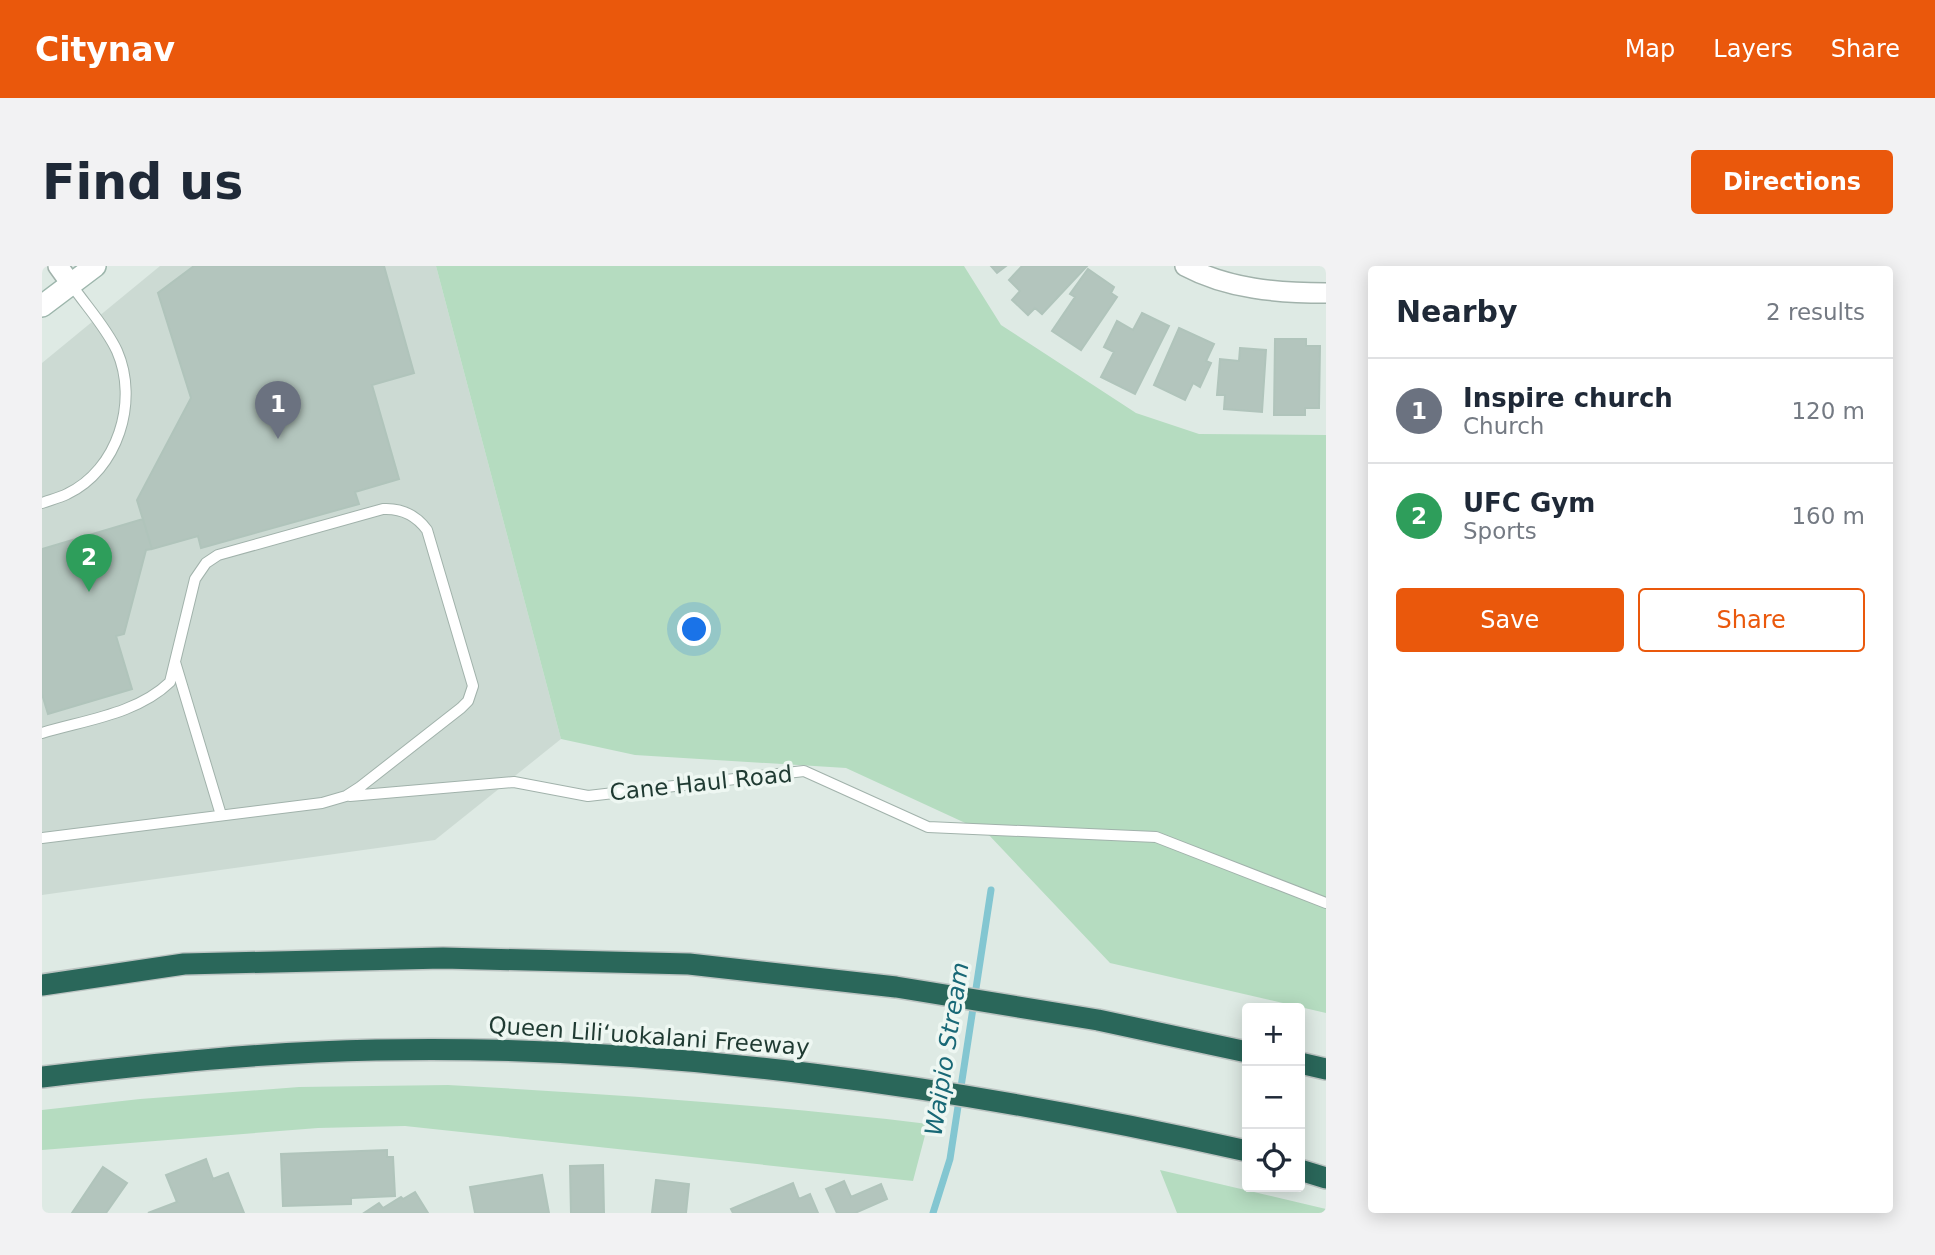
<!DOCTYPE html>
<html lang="en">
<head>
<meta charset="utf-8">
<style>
	:root { --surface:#fff; --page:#f2f2f3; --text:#1f2937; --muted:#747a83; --line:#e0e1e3; --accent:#ea580c }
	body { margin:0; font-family:"DejaVu Sans",sans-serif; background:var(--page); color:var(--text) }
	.controls { position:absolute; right:21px; bottom:21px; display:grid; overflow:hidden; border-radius:7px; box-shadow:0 4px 18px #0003 }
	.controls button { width:63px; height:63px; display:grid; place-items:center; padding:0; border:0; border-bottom:2px solid var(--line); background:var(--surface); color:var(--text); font:35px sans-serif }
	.you { position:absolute; left:653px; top:364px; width:24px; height:24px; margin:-18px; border:5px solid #fff; border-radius:50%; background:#1a73e8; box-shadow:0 0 0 10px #1a73e833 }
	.badge { display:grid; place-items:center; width:46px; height:46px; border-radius:50%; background:var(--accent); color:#fff; font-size:23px; font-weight:700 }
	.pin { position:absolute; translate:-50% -58px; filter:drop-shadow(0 2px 4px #0008) }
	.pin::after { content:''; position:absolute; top:37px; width:24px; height:21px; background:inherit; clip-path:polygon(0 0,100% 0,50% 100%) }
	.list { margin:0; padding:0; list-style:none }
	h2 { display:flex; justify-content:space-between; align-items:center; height:91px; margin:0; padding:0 28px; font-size:30px }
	h2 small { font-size:23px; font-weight:400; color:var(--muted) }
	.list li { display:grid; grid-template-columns:46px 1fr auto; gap:21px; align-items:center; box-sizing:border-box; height:105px; padding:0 28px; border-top:2px solid var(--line) }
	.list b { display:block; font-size:26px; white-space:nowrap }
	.list p { margin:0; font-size:23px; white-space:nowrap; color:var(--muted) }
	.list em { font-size:23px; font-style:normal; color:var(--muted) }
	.actions { display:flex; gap:14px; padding:21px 28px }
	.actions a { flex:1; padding:16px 0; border:2px solid var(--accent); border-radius:7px; text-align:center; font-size:24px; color:var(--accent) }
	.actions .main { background:var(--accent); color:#fff }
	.icon { flex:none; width:38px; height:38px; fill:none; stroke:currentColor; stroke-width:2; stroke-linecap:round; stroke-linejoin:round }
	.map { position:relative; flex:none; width:1284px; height:947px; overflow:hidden; border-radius:7px }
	header { display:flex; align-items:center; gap:42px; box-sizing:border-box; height:98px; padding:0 35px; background:var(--accent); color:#fff }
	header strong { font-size:33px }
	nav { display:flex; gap:38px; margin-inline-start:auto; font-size:24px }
	.intro { display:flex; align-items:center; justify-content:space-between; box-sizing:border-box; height:168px; padding:0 42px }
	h1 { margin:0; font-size:49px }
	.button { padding:18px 32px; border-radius:7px; background:var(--accent); color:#fff; font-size:24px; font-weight:700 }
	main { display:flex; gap:42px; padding:0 42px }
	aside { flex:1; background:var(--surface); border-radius:7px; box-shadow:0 4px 18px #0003 }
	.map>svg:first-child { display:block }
	.built { fill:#ccdad3 }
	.green { fill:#b5dcc0 }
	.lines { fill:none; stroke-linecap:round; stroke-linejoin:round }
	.stream { stroke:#83c6d1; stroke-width:7 }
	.building { fill:#b3c5bd; stroke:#b0c4bb; stroke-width:2 }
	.service-casing { stroke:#a1b2ab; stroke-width:12 }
	.minor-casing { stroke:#a1b2ab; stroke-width:22 }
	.secondary-casing { stroke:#9db6ac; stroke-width:24 }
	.motorway-casing { stroke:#bcc4c2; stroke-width:24 }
	.service { stroke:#fff; stroke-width:10 }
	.minor { stroke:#fff; stroke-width:19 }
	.secondary { stroke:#fff; stroke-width:21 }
	.motorway { stroke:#2a675a; stroke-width:21 }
	.labels { text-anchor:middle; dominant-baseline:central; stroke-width:7; stroke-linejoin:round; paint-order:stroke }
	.street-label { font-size:23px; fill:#1f3a32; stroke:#eef7f2 }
	.water-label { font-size:24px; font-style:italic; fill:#186876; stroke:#eef7f2 }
</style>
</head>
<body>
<header>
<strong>Citynav</strong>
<nav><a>Map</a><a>Layers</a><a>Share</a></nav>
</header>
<div class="intro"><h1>Find us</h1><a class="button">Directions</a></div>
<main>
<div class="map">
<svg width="1284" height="947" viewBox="0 0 1284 947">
	<rect width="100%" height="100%" fill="#deeae4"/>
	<path class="built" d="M 118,0 L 394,0 L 519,473 L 393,574 L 0,629 L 0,97 Z"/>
	<path class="green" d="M 394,0 L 922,0 L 959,59 L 1094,147 L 1157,168 L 1284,169 L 1284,747 L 1068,697 L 945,567 L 804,502 L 593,489 L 519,473 Z
		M 406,819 C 566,828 727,839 886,858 L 871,915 L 363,860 L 276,862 L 0,884 L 0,844 L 98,833 L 257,821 Z
		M 1118,904 L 1284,943 L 1284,947 L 1135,947 Z"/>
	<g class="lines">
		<path class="stream" d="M 891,947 L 908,893 L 949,624"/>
	</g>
	<path class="building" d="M 152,0 L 342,0 L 372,107 L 330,119 L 357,213 L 313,226 L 317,238 L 159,282 L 156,270 L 110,283 L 95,234 L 149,132 L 116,27 Z
		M 949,0 L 964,0 L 955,7 Z
		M 980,0 L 1045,0 L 1000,48 L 993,42 L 986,49 L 970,34 L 978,25 L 967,14 Z
		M 1046,3 L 1072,21 L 1069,27 L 1075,31 L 1039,84 L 1010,65 L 1033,31 L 1028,28 Z
		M 1100,47 L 1127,60 L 1093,128 L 1059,111 L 1072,86 L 1062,81 L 1075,55 L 1091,64 Z
		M 1137,62 L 1172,78 L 1164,95 L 1169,97 L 1158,121 L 1151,117 L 1143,134 L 1112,119 Z
		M 1233,73 L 1264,73 L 1264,80 L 1278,80 L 1277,142 L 1263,142 L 1263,149 L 1232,149 Z
		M 1198,82 L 1224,84 L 1220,146 L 1182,143 L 1183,129 L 1175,129 L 1178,93 L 1197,95 Z
		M 101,253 L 110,283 L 104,284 L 82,368 L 74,370 L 90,423 L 6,448 L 0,428 L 0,283 Z
		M 345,884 L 345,891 L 351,891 L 353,930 L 309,932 L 309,938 L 241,940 L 239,888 Z
		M 164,893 L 171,913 L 186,907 L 202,947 L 106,947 L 135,936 L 124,909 Z
		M 561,899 L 562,947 L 529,947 L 528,900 Z
		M 61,901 L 85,917 L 64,947 L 30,947 Z
		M 500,909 L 507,947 L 433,947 L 428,921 Z
		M 614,914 L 647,918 L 644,947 L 610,947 Z
		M 802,915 L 809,931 L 839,918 L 845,933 L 813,947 L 795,947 L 784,923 Z
		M 751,917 L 757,933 L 768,928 L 776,947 L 691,947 L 689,943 Z
		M 373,926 L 386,947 L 322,947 L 337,937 L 341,942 L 359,931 L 361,933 Z"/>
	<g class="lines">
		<defs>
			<path id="service" d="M 0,237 C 8,234 17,232 25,228 C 76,204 97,135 75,85 C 64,61 44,40 29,18
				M 133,396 L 179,549
				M 0,467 C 43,454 95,448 128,416 L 153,313 L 164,297 L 176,289 L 341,243 C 360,242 374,249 385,264 L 431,420 L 426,435 L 419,442 L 318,521 L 304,530 L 280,537 L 0,572
				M 308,530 L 472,516 L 546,530 L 762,505 L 886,561 L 1114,571 L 1284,637"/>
			<path id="minor" d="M 16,0 L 29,18
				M 1143,0 C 1186,23 1236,27 1284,27"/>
			<path id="secondary" d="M 0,40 L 53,0"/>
			<path id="motorway" d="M 0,719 L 142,698 L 401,692 L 647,698 L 854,721 L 1056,754 L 1205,786
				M 1258,797 L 1284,803
				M 0,811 C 111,798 223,786 334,784 C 628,778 919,821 1205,885
				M 1258,904 L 1284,912"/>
		</defs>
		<use href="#service" class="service-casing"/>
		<use href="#minor" class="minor-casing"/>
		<use href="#secondary" class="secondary-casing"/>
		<use href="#motorway" class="motorway-casing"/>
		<use href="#service" class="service"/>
		<use href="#minor" class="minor"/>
		<use href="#secondary" class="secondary"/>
		<use href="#motorway" class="motorway"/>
	</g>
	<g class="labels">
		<g class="street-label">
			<text transform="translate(659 517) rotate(-6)">Cane Haul Road</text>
			<text transform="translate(607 770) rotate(4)">Queen Liliʻuokalani Freeway</text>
		</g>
		<g class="water-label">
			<text transform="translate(905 783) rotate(-81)">Waipio Stream</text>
		</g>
	</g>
</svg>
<div class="controls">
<button>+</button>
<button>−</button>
<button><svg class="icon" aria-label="locate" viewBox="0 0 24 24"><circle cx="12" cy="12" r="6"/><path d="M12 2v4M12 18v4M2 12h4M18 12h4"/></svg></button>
</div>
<div class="you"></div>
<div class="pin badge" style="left:236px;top:173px;background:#6b7280">1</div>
<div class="pin badge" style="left:47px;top:326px;background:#2e9e5b">2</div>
</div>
<aside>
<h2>Nearby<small>2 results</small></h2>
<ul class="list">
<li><span class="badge" style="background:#6b7280">1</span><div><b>Inspire church</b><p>Church</p></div><em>120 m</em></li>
<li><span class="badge" style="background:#2e9e5b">2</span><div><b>UFC Gym</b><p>Sports</p></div><em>160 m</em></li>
</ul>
<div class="actions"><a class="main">Save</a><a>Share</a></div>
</aside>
</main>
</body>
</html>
